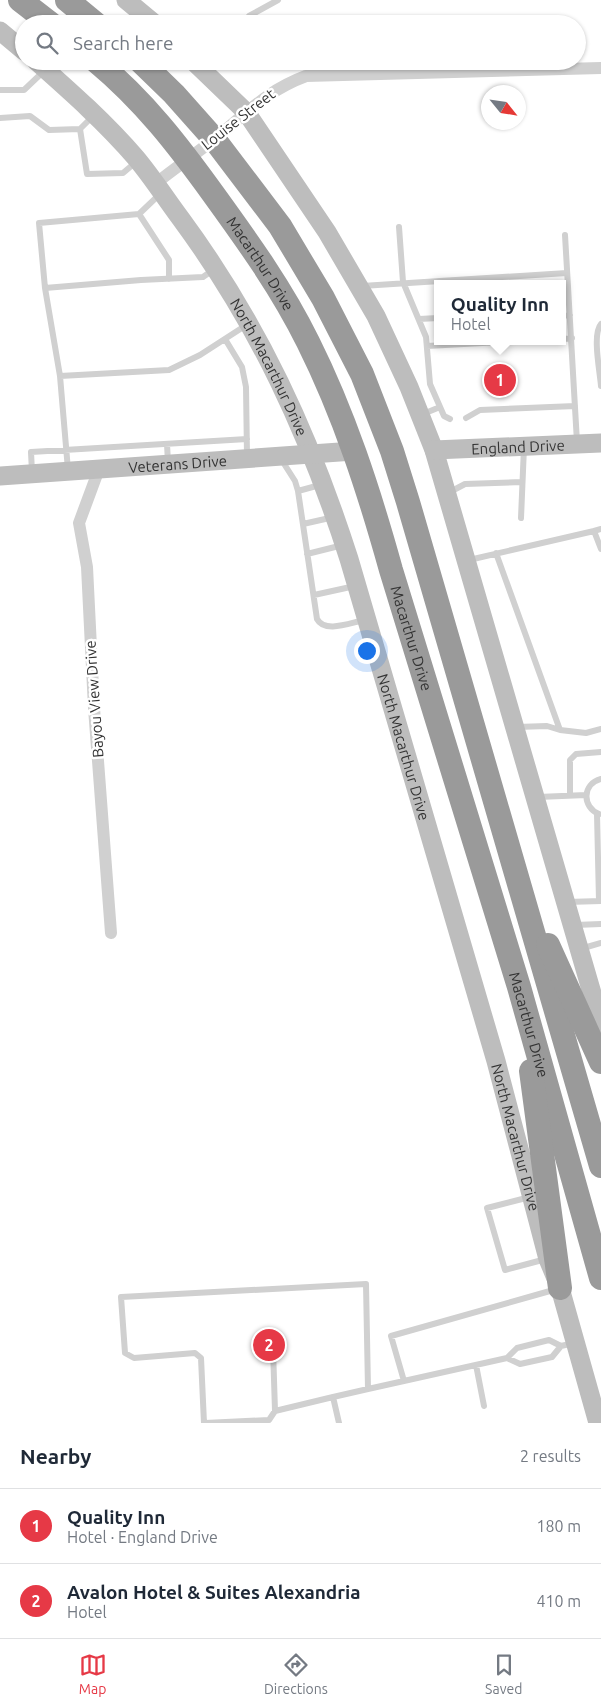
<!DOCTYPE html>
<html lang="en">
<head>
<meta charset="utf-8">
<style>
	:root { --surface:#fff; --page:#f2f2f3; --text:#1f2937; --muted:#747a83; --line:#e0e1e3; --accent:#e63946 }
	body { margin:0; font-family:Ubuntu,sans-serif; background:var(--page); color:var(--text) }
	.compass { position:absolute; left:481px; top:85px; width:45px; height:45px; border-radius:50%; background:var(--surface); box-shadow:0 1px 4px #0004; rotate:120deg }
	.you { position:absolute; left:366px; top:650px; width:18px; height:18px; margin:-12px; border:4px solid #fff; border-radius:50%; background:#1a73e8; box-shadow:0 0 0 8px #1a73e833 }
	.badge { display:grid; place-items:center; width:32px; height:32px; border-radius:50%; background:var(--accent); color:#fff; font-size:16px; font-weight:700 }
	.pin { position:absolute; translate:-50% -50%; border:2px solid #fff; box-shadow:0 1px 5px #0006 }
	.popup { position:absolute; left:434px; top:280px; width:132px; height:65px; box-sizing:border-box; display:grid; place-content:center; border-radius:0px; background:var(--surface); filter:drop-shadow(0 1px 4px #0005); font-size:16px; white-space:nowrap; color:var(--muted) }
	.popup b { font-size:19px; color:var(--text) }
	.popup::after { content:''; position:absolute; left:50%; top:100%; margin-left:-10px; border:10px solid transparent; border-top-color:var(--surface) }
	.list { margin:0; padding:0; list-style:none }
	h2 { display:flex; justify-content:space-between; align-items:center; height:65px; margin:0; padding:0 20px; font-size:21px }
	h2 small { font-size:16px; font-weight:400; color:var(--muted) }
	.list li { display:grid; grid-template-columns:32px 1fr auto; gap:15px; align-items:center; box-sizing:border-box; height:75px; padding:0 20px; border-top:1px solid var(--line) }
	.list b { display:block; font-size:19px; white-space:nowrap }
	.list p { margin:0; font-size:16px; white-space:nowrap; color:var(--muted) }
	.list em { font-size:16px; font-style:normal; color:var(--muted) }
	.icon { flex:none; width:28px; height:28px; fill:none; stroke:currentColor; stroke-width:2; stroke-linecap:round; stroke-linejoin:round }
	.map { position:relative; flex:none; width:601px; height:1423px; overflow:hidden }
	.search { position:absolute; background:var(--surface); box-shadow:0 1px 4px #0004; left:15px; right:15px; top:15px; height:55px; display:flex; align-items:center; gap:12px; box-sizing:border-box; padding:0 18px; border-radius:28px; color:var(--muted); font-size:19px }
	.sheet { height:215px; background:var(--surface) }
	nav { display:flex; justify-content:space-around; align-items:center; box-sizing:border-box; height:70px; border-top:1px solid var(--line); background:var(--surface); font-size:14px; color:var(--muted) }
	nav a { display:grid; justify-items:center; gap:2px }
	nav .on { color:var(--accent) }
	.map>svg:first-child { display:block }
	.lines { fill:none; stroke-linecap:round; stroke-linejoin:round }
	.lane { stroke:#d0d0d0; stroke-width:6 }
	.street { stroke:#d0d0d0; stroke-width:12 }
	.secondary { stroke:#bdbdbd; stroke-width:19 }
	.highway { stroke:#9a9a9a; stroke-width:24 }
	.labels { text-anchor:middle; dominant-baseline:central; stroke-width:5; stroke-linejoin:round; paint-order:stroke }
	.street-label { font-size:15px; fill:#333; stroke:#fff }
</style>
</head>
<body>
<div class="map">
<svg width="601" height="1423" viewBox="0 0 601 1423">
	<rect width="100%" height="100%" fill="#fff"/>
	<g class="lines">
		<path class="lane" d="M 241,24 L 249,16 L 278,0
			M 0,90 L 24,90 L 44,71
			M 0,118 L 30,116 L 49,130 L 80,129 L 94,115
			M 80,129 L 87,174 L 123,173 L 136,162
			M 139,214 L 169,260 L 169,279
			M 399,227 L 403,282 L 426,337 L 430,384 L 444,416 L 450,419
			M 565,235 L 577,442
			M 362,286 L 567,273
			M 45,288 L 141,280 L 203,277 L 213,270
			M 562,316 L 570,315
			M 419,319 L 438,318
			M 601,324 C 592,334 600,372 601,386
			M 225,339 L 242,367 L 246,387 L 247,456
			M 562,339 L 572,338
			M 427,346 L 518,341
			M 60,376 L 169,370 L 200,355 L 248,324
			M 423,414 L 440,407
			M 466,418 L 480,410 L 575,406
			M 167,444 L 168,463
			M 281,459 L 295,481 L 298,491 L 317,619 C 325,634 352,622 365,620
			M 68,470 L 60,376 L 45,288 L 39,223 L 139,214 L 161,193
			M 32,472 L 31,452 L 247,439
			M 298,491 L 320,485
			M 448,493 L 465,484 L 522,482
			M 521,518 L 524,447
			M 303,524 L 334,517
			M 601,529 L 594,531 L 601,549
			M 496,553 L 560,730 L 586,733 L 601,729
			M 307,554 L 343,545
			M 469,560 L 594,531
			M 314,595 L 355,586
			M 517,727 L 547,726 L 560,730
			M 570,795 L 570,760 L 576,754 L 601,752
			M 538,797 L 586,795
			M 597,814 L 599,901
			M 599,814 C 582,807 582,784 601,779
			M 567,902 L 601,901
			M 575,925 L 601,924
			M 580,949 L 601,943
			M 530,1197 L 487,1208 L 505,1270 L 546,1259
			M 273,1348 L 275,1411
			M 507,1358 L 520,1364 L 552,1357 L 561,1346 L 574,1343
			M 476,1365 L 484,1406
			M 404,1381 L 391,1336 L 557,1289
			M 333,1397 L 368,1389
			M 204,1423 L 201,1358 L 195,1353 L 134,1358 L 125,1353 L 121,1297 L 366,1284 L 368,1389 L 507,1358 L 517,1348 L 549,1340 L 561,1346
			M 205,1423 L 269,1420 L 275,1411 L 333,1397 L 339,1423"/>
		<path class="street" d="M 155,184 C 175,168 197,153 217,137 C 248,112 268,90 306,76 L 601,68
			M 99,469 L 79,523 L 87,567 L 94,708 L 111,933"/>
		<g class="secondary">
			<path d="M 126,0 L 155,24"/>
			<path d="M 0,31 L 24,51"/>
			<path id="s1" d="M 36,61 C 71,92 106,123 136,158 C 152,177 166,199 181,219 C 259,325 309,434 349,559 L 496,1061 L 548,1259 L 560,1288 L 598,1423"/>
			<path d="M 193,61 L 246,112 L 327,232 L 376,316 L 409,387 L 434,450 L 601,1024"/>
			<path id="s2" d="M 434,450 L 601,443"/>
			<path id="s3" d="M 0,476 L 354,451"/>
		</g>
		<g class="highway">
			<path d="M 20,0 L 51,24"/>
			<path d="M 67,0 L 96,24"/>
			<path id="s4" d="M 96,61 C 144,101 178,145 214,195 C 248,242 282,289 308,342 C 344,414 369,491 391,570 L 519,987 L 601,1278"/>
			<path d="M 140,61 L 174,94 L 214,139 L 280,226 L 323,298 L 362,374 L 392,451 L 408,502 L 601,1166"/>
			<path d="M 548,945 L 601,1062"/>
			<path d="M 531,1071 L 560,1288"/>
		</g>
	</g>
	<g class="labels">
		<g class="street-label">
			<text transform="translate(238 119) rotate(-38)">Louise Street</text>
			<text stroke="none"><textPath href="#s4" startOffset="262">Macarthur Drive</textPath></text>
			<text stroke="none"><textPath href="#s1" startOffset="388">North Macarthur Drive</textPath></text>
			<text stroke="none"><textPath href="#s2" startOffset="84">England Drive</textPath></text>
			<text stroke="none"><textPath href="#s3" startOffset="178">Veterans Drive</textPath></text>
			<text stroke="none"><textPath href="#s4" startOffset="668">Macarthur Drive</textPath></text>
			<text transform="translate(94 699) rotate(-94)">Bayou View Drive</text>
			<text stroke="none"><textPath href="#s1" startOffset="792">North Macarthur Drive</textPath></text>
			<text stroke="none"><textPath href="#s4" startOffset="1072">Macarthur Drive</textPath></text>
			<text stroke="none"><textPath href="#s1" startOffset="1198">North Macarthur Drive</textPath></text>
		</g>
	</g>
</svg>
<svg class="compass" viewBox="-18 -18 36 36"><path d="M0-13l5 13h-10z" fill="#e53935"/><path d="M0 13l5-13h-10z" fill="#747a83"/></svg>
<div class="you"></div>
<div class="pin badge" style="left:500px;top:380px">1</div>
<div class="popup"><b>Quality Inn</b>Hotel</div>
<div class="pin badge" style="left:269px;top:1345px">2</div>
<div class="search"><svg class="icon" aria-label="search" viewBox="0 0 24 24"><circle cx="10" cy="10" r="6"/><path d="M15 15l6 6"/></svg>Search here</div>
</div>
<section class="sheet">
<h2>Nearby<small>2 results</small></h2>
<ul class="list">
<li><span class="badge">1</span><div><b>Quality Inn</b><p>Hotel · England Drive</p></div><em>180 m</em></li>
<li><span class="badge">2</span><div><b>Avalon Hotel &amp; Suites Alexandria</b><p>Hotel</p></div><em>410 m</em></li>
</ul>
</section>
<nav>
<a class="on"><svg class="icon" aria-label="map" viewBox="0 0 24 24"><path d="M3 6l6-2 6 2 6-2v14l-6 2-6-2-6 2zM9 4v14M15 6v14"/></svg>Map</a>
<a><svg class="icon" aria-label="directions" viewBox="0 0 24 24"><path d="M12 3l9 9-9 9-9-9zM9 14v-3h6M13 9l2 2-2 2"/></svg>Directions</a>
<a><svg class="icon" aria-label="saved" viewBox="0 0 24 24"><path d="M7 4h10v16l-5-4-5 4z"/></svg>Saved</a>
</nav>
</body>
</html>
